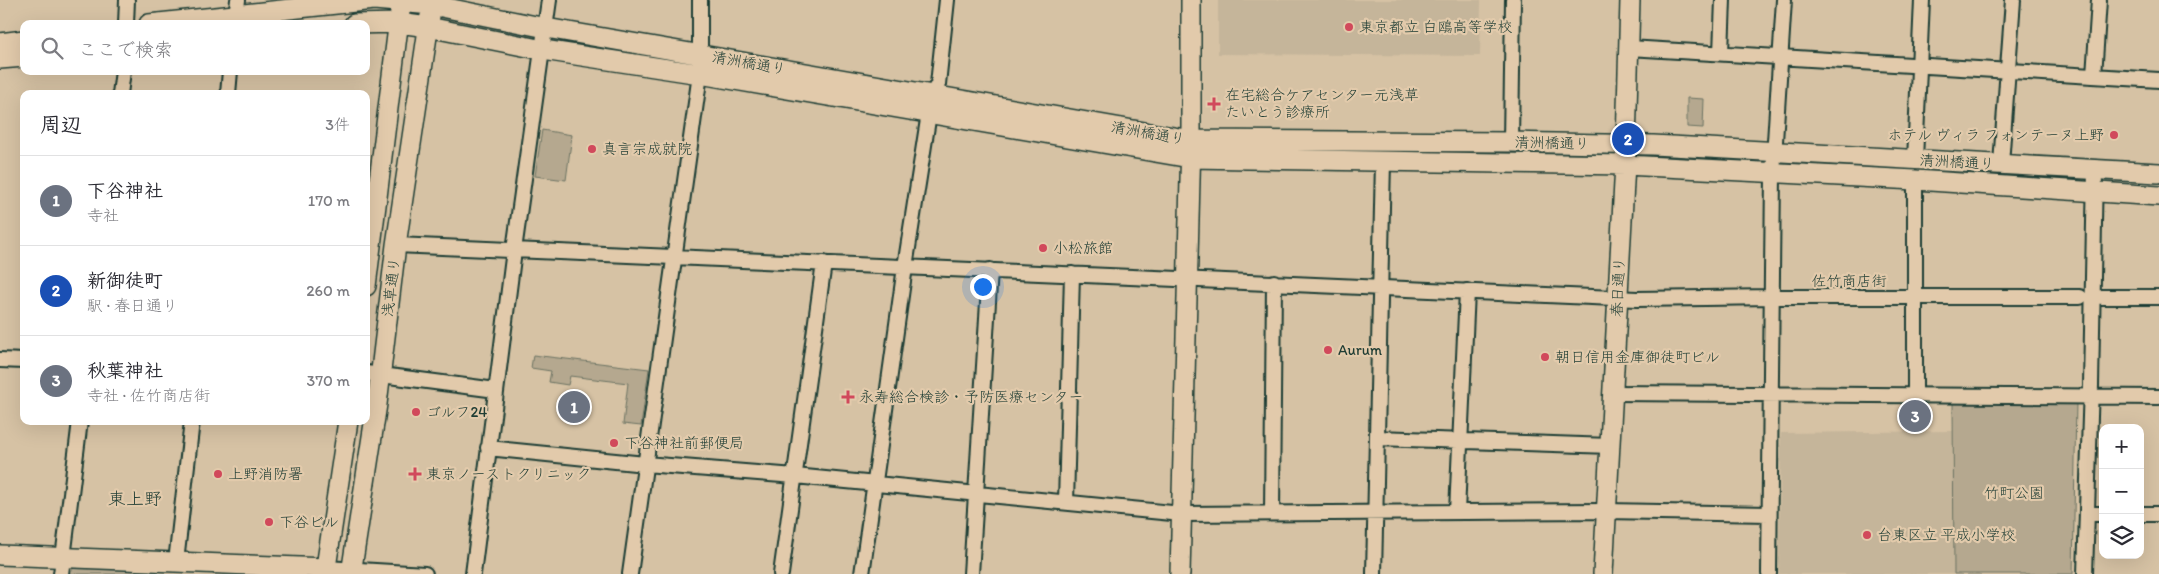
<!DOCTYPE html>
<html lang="ja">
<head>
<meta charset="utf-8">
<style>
	:root { --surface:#fff; --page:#f2f2f3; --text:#2b2b33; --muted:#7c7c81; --line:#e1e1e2; --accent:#d1495b }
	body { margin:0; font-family:Itim,"Klee One",sans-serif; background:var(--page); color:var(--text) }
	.controls { position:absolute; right:15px; bottom:15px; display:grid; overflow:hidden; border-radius:10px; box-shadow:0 5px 20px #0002 }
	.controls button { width:45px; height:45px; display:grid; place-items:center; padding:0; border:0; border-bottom:1px solid var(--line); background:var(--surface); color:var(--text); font:25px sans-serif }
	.you { position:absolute; left:982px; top:286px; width:18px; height:18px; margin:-12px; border:4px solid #fff; border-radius:50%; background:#1a73e8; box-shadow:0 0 0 8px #1a73e833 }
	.badge { display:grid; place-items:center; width:32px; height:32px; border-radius:50%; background:var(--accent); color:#fff; font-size:16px; font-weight:700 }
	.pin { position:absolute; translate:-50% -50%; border:2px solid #fff; box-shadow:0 1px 5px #0006 }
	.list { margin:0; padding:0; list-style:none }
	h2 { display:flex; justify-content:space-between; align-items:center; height:65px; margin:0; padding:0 20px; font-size:21px }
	h2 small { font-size:16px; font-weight:400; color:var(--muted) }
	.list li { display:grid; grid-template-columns:32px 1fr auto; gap:15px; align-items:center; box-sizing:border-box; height:90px; padding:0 20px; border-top:1px solid var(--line) }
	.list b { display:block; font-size:19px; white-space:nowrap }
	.list p { margin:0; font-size:16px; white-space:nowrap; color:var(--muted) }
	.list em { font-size:16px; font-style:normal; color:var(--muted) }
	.icon { flex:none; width:28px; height:28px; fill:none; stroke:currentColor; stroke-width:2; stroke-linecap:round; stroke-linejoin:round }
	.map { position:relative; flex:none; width:2159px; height:574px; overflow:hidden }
	.search { position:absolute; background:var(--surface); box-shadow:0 5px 20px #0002; left:20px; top:20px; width:350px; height:55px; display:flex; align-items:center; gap:12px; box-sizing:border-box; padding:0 18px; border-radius:10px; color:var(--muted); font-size:19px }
	.panel { position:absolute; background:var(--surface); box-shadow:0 5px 20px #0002; left:20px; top:90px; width:350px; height:335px; border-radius:10px }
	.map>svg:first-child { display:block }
	.built { fill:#c5b59a }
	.green { fill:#b5a88f; stroke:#6a7262 }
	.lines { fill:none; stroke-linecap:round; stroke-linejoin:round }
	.street-casing { stroke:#1f3d34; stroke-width:18 }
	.secondary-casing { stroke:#1f3d34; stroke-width:22 }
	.street { stroke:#e2caab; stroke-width:14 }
	.secondary { stroke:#e2caab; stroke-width:19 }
	.poi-dot { fill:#d1495b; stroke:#e2caab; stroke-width:2 }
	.labels { text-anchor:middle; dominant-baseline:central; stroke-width:4.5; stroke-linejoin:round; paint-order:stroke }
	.poi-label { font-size:15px; fill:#1f3d34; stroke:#e2caab; text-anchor:start }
	.street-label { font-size:15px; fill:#1f3d34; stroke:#e2caab }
	.park-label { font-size:15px; fill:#264239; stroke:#e2caab }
	.quarter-label { font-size:18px; fill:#1f3d34; stroke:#e2caab }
</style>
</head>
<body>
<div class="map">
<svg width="2159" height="574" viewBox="0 0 2159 574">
	<rect width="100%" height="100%" fill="#d6c2a4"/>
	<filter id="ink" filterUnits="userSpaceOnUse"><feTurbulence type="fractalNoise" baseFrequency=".02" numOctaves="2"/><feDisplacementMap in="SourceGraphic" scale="10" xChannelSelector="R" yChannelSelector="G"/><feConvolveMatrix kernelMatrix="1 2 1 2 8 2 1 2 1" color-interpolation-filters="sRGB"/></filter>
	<g filter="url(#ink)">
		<path class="built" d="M 1218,0 L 1481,0 L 1480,56 L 1218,54 Z
			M 1953,431 L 1954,574 L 1779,574 L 1781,433 Z"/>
		<path class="green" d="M 1687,98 L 1704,99 L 1703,128 L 1687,127 Z
			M 542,130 L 572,135 L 566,180 L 535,176 Z
			M 533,355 L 649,369 L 641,426 L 623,424 L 628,383 L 570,376 L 568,385 L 549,382 L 551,371 L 531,368 Z
			M 2076,402 L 2073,574 L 1954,574 L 1953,403 Z
			M 78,566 L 157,570 L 156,574 L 71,574 L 72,569 Z"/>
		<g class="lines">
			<defs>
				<path id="street" d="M 126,24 L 127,0
					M 235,24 L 238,0
					M 1629,48 L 2159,80
					M 1721,53 L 1723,0
					M 2094,76 L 2099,0
					M 120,94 L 123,71
					M 228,94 L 230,71
					M 1511,142 L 1513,0
					M 1915,160 L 1922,0
					M 2001,164 L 2013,0
					M 396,245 L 1637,299 L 1772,297 L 2080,297
					M 2102,297 L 2159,297
					M 0,360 L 24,361
					M 366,373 L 496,390
					M 1612,393 L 2159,397
					M 1915,395 L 1915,180
					M 1377,438 L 1610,446
					M 488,448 L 645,464 L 795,476 L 1182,514 L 1606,511 L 1769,514
					M 1066,503 L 1072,274
					M 1457,512 L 1467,291
					M 1272,513 L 1274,282
					M 2087,514 L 2103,514
					M 2140,514 L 2159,514
					M 176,562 L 192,421
					M 326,568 L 425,574
					M 61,574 L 80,421
					M 473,574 L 514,250 L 549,0
					M 630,574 L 700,74 L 700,0
					M 781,574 L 824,263
					M 862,574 L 905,267 L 932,94 L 938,84 L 947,0
					M 971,574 L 990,270
					M 1374,574 L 1383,161
					M 1769,574 L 1773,173 L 1784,0
					M 2085,574 L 2091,385 L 2095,169"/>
				<path id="secondary" d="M 149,24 L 374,0 L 432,5 L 546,28 L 1191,140 L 1511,142 L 1653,145 L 2159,173
					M 354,24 L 399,23 L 428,27 L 543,50 L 700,74 L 1190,158 L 1625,165 L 1915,180 L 2159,196
					M 0,43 L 24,40
					M 0,59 L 24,57
					M 366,286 L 400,11
					M 0,555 L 326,568
					M 325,574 L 348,421
					M 351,574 L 377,404 L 396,245 L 430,16
					M 1180,574 L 1191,140 L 1191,0
					M 1603,574 L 1626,145 L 1630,0"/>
			</defs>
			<use href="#street" class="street-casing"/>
			<use href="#secondary" class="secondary-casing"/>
			<use href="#street" class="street"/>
			<use href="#secondary" class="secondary"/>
		</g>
	</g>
	<g class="poi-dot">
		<circle cx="1349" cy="27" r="5"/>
		<path d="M1211.5 96.5h5v5h5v5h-5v5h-5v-5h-5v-5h5z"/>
		<circle cx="2114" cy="135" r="5"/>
		<circle cx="592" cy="149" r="5"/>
		<circle cx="1043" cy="248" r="5"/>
		<circle cx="1328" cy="350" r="5"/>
		<circle cx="1545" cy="357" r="5"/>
		<path d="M845.5 389.5h5v5h5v5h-5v5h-5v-5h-5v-5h5z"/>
		<circle cx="416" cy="412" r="5"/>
		<circle cx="614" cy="443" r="5"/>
		<circle cx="218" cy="474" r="5"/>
		<path d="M412.5 466.5h5v5h5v5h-5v5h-5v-5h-5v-5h5z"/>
		<circle cx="269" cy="522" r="5"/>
		<circle cx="1867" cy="535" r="5"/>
	</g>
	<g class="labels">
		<g class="poi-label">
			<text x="1359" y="27">東京都立 白鴎高等学校</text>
			<text x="1225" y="95">在宅総合ケアセンター元浅草<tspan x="1225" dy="17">たいとう診療所</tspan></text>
			<text x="2104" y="135" text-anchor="end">ホテル ヴィラ フォンテーヌ上野</text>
			<text x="602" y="149">真言宗成就院</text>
			<text x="1053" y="248">小松旅館</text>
			<text x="1338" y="350">Aurum</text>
			<text x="1555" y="357">朝日信用金庫御徒町ビル</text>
			<text x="859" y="397">永寿総合検診・予防医療センター</text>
			<text x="426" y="412">ゴルフ24</text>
			<text x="624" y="443">下谷神社前郵便局</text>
			<text x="228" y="474">上野消防署</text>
			<text x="426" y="474">東京ノーストクリニック</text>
			<text x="279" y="522">下谷ビル</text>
			<text x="1877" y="535">台東区立 平成小学校</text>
		</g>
		<g class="street-label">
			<text transform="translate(749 63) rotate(10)">清洲橋通り</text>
			<text transform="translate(1148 133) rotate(10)">清洲橋通り</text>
			<text transform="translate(1552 143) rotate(1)">清洲橋通り</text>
			<text transform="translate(1957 162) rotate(3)">清洲橋通り</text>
			<text x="1849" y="281">佐竹商店街</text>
			<text transform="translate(391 287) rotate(-83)">浅草通り</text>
			<text transform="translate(1618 287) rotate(-87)">春日通り</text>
		</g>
		<g class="park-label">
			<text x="2014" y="493">竹町公園</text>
		</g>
		<g class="quarter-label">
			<text x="135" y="499">東上野</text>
		</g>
	</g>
</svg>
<div class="controls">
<button>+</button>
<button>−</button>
<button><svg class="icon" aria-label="layers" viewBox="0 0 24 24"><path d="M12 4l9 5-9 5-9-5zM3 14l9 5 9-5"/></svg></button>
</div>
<div class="you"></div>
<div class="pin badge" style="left:574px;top:407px;background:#6b7280">1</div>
<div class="pin badge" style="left:1628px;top:139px;background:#1a4fb4">2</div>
<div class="pin badge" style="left:1915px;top:416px;background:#6b7280">3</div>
<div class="search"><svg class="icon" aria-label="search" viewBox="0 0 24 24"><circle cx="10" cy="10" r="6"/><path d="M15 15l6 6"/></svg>ここで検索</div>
<section class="panel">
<h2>周辺<small>3件</small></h2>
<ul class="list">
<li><span class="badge" style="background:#6b7280">1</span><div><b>下谷神社</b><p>寺社</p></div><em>170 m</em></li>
<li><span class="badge" style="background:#1a4fb4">2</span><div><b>新御徒町</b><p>駅 · 春日通り</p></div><em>260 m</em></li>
<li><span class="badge" style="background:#6b7280">3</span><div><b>秋葉神社</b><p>寺社 · 佐竹商店街</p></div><em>370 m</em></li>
</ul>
</section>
</div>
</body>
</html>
